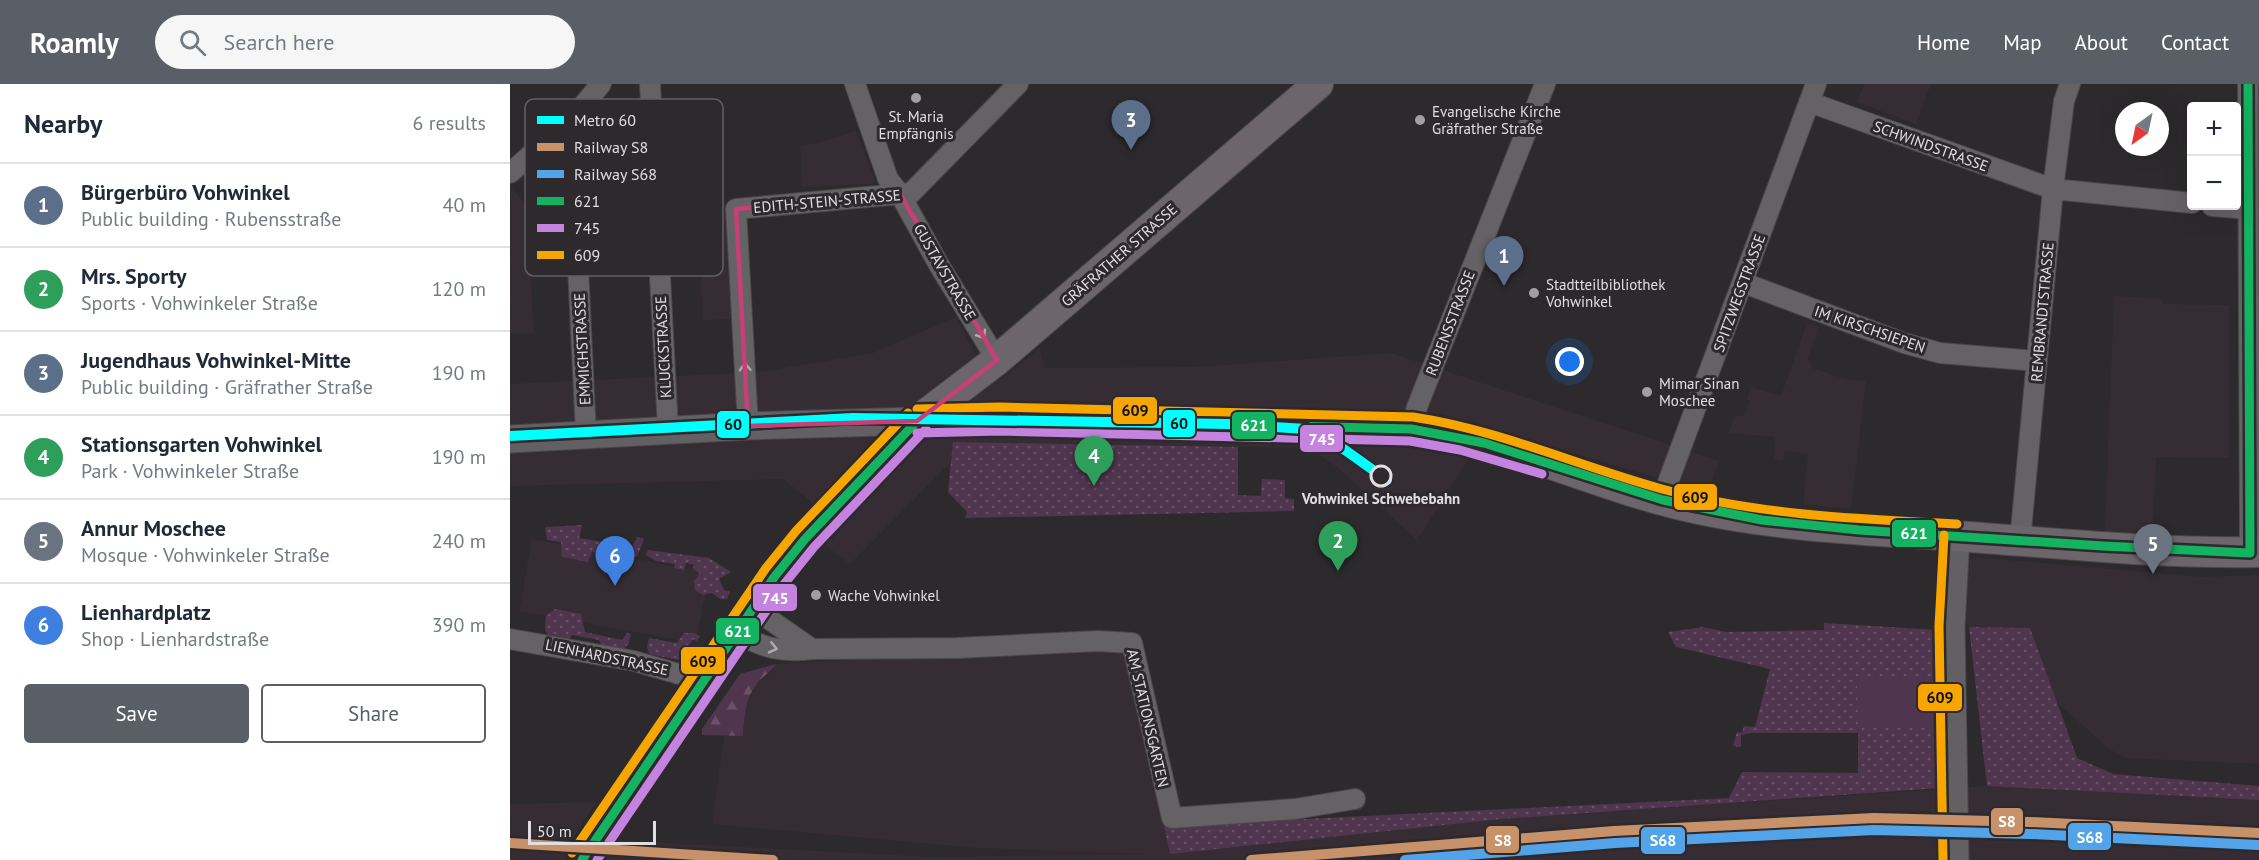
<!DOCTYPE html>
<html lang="en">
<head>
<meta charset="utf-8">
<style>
	:root { --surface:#fff; --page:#f6f6f7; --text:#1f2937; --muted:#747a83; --line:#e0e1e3; --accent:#5a5e67 }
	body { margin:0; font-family:"PT Sans",sans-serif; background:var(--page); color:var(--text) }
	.controls { position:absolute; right:18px; top:18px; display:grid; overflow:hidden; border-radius:6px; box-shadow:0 6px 24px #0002 }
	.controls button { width:54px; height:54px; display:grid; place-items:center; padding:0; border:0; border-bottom:2px solid var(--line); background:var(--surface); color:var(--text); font:30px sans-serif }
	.compass { position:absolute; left:1605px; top:18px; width:54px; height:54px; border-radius:50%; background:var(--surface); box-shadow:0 6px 24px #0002; rotate:213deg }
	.scale { position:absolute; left:18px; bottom:15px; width:128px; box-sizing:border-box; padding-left:6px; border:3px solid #e1dde0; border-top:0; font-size:16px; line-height:21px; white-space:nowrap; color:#e1dde0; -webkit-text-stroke:4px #2d292d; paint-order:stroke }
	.you { position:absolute; left:1060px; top:278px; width:21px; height:21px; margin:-15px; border:4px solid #fff; border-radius:50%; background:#1a73e8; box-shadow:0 0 0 9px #1a73e833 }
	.badge { display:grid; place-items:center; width:39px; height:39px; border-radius:50%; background:var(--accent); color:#fff; font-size:20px; font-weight:700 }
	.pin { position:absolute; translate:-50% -50px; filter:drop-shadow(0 2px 3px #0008) }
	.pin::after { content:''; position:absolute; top:32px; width:21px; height:18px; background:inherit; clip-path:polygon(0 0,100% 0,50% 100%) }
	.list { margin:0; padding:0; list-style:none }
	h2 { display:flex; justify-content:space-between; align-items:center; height:78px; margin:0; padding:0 24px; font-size:26px }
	h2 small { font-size:20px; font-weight:400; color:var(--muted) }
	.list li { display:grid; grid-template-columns:39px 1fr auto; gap:18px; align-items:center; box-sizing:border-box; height:84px; padding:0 24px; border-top:2px solid var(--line) }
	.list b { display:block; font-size:22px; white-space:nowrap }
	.list p { margin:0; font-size:20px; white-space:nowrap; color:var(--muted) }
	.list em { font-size:20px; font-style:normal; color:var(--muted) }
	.actions { display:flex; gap:12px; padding:18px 24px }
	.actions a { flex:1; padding:14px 0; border:2px solid var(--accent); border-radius:6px; text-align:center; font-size:21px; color:var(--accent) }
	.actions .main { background:var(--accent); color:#fff }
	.icon { flex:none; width:33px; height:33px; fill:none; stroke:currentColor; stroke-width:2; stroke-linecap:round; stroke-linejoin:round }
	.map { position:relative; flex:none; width:1749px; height:776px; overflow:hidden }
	header { display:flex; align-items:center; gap:36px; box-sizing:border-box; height:84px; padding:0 30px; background:var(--accent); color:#fff }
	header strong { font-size:28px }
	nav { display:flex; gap:33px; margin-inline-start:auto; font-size:21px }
	.search { width:420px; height:54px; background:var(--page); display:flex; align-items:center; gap:15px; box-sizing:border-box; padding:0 21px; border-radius:33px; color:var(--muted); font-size:22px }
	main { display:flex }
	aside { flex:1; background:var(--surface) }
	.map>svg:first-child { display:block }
	.built { fill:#362d34 }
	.grass { fill:url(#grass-dots) }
	.forest { fill:url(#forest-firs) }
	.pitch { fill:#50354e }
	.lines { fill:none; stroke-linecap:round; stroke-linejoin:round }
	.secondary-tunnel { stroke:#474547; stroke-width:27; stroke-dasharray:27 14; stroke-linecap:butt }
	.minor-casing { stroke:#4a4749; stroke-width:22 }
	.secondary-casing { stroke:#4a4749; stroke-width:29 }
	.primary-casing { stroke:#4a4749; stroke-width:32 }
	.minor { stroke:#646264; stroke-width:20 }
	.secondary { stroke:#636063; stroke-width:27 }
	.primary { stroke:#6d656c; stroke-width:30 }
	.bus-1-casing { stroke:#2d292d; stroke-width:14 }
	.bus-2-casing { stroke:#2d292d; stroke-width:14 }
	.bus-3-casing { stroke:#2d292d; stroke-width:14 }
	.bus-1 { stroke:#13b361; stroke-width:9 }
	.bus-2 { stroke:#c483df; stroke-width:9 }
	.bus-3 { stroke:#f7a600; stroke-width:9 }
	.rail-1-casing { stroke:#2d292d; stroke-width:15 }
	.rail-2-casing { stroke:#2d292d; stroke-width:15 }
	.rail-1 { stroke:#c7916a; stroke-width:10 }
	.rail-2 { stroke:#53a3e8; stroke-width:10 }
	.metro-1-casing { stroke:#2d292d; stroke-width:15 }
	.metro-1 { stroke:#0ff; stroke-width:10 }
	.oneway { stroke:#afacae }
	.marked { fill:none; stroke:#c83f76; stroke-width:4.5; stroke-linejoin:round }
	.poi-dot { fill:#a29ea1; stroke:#2d292d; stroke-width:2 }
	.stop-dot { fill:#2d292d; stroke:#e1dde0; stroke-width:3 }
	.labels { text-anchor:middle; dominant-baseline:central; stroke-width:6; stroke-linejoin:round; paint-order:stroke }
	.poi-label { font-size:15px; fill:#e1dde0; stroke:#2d292d; text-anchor:start }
	.street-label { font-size:15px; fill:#e1dde0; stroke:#2d292d }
	.stop-label { font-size:15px; font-weight:bold; fill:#e1dde0; stroke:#2d292d }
	.key { fill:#2d292d; stroke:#635f63; stroke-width:1.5 }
	.key-label { font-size:16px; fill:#e1dde0 }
	.line-badge { stroke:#2d292d; stroke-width:2 }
	.badge-label { font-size:16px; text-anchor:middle; font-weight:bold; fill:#fff }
	.pale-badge-label { font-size:16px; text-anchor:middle; font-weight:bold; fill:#111 }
</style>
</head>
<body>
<header>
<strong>Roamly</strong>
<div class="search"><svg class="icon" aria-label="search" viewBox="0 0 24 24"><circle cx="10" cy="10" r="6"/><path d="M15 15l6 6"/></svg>Search here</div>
<nav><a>Home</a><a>Map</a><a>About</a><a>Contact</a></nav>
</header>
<main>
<aside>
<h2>Nearby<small>6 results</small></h2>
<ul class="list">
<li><span class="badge" style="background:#5c6f8a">1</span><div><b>Bürgerbüro Vohwinkel</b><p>Public building · Rubensstraße</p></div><em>40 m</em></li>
<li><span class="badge" style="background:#2e9e5b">2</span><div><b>Mrs. Sporty</b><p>Sports · Vohwinkeler Straße</p></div><em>120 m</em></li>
<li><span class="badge" style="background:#5c6f8a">3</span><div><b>Jugendhaus Vohwinkel-Mitte</b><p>Public building · Gräfrather Straße</p></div><em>190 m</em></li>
<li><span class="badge" style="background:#2e9e5b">4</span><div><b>Stationsgarten Vohwinkel</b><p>Park · Vohwinkeler Straße</p></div><em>190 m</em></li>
<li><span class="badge" style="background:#6b7280">5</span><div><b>Annur Moschee</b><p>Mosque · Vohwinkeler Straße</p></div><em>240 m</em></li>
<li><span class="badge" style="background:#3f7fe0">6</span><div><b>Lienhardplatz</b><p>Shop · Lienhardstraße</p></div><em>390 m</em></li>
</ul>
<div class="actions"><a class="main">Save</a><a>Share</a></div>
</aside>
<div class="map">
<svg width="1749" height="776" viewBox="0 0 1749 776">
	<defs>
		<pattern id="grass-dots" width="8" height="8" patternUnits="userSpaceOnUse" patternTransform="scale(1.5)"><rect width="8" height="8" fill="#50354e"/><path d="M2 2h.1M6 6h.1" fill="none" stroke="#695267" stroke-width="1.8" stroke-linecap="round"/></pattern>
		<pattern id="forest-firs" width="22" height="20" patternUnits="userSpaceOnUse" patternTransform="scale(1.5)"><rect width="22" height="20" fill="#50354e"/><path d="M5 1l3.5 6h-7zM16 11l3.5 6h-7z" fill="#695267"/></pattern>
	</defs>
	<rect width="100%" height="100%" fill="#2c2a2c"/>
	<path class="built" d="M 1354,0 L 1421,0 L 1406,40 L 1347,18 Z
		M 346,47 L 365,96 L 363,100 L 292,103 L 290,61 L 308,59 Z
		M 1,104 L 16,121 L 24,249 L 0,250 Z
		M 216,118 L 223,235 L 193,236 L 187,120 Z
		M 1604,212 L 1652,215 L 1652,220 L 1719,221 L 1719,374 L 1646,373 L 1642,451 L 1595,447 Z
		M 446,233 L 464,269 L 491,296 L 530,264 L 534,284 L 687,283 L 881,269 L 1209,377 L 1198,409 L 931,330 L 920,362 L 958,376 L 907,456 L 827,383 L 799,364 L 444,358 L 441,378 L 340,480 L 288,440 L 302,418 L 273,395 L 0,402 L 0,300 L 250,288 L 363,269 Z
		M 1297,239 L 1309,243 L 1298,274 L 1302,284 L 1335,295 L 1356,297 L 1341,425 L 1293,420 L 1298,370 L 1274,366 L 1273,376 L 1264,375 L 1265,353 L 1219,349 L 1225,331 L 1234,333 L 1240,317 L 1237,315 L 1241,303 L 1271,312 Z
		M 22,455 L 200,489 L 185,559 L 9,527 Z
		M 1465,473 L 1690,493 L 1749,491 L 1749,680 L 1616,674 L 1599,665 L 1519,593 L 1453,537 L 1457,478 Z
		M 619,565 L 660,770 L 991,735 L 1477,702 L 1749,716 L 1749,776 L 0,776 L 0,720 L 86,718 L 63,754 L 420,773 L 643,770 L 468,764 L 202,740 L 214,652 L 233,652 L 235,625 L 246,600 L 262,588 L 266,580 L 433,571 Z"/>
	<path class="grass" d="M 443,358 L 728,363 L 728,411 L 751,412 L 752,395 L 775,396 L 775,414 L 784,415 L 784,427 L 455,434 L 457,428 L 438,408 Z
		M 72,441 L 69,454 L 122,463 L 127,453 L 134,455 L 127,473 L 82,468 L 78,478 L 52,473 L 51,458 L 37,456 L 35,443 Z
		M 138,466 L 199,474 L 221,488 L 209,495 L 214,506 L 220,508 L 217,515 L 210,515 L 202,509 L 193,511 L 185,506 L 184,497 L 190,489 L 183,485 L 184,481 L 176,479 L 174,486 L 164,484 L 165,480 L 146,477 L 136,471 Z
		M 45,525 L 71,530 L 75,548 L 112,556 L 117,549 L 121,550 L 119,559 L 114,565 L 91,561 L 89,556 L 62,551 L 59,555 L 38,551 L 35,545 L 36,532 Z
		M 1314,539 L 1428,546 L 1430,704 L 991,735 L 660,770 L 654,742 L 1219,714 L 1232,688 L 1348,689 L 1348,649 L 1242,649 L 1231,651 L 1231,663 L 1223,662 L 1227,648 L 1232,649 L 1234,642 L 1245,643 L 1260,585 L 1166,563 L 1158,548 L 1193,543 L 1216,548 L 1314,546 Z
		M 1459,543 L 1520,544 L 1567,674 L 1603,690 L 1749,702 L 1749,716 L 1477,702 Z
		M 174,549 L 184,549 L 190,552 L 187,557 L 183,555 L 169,576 L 139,570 L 137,563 L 139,554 L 167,559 Z"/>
	<path class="forest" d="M 266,580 C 261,589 252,592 246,601 C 235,615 234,635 233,652 L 192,651 L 192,645 L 230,590 Z"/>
	<path class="pitch" d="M 1347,594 L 1423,594 L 1423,641 L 1348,641 Z"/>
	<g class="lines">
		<path class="secondary-tunnel" d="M 113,717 L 161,644
			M 72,776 L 87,755"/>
		<defs>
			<path id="minor" d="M 140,0 L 158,346
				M 345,0 L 378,95 L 390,110 L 429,181 L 487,276
				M 1738,0 L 1740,469
				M 1299,18 L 1543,105 L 1682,119
				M 61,36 L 76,351
				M 0,89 L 61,36 L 91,0
				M 1702,122 L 1739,125
				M 1234,199 L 1394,259 L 1430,269 L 1527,277
				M 238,342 L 226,125 L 401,109 L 508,0
				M 901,345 L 907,323 L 1035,0
				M 1151,417 L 1306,0
				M 1510,457 L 1543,105 L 1554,17 L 1560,0
				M 243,524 L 302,565
				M 227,549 C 253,564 272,569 302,565 L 447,564 L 588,557 L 622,559 L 662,734 L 785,725 L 845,715
				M 0,555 L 124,577 L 193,597"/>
			<path id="secondary" d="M 0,355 L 238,342 L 407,337
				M 161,644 L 265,492 L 295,455 L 407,337
				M 87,755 L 113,717
				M 1445,776 L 1441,542 L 1446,452"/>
			<path id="primary" d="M 407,337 L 490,335 L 901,345 C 1001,356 1091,405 1189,425 C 1273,443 1360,446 1446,452 C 1547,459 1648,470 1749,468
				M 407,337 L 487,276 L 808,0"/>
		</defs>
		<use href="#minor" class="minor-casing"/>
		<use href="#secondary" class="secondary-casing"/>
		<use href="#primary" class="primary-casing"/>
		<use href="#minor" class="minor"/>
		<use href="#secondary" class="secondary"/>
		<use href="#primary" class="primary"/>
		<defs>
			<path id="bus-1" d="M 1738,0 L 1740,469
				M 407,337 L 490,335 L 901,345 L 974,359 L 1153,416 L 1252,436 L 1349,446 L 1593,462 L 1740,469
				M 72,776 L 265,492 L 295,455 L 407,337"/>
			<path id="bus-2" d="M 407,349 L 490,347 L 900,357 L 950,366 L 1032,390
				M 87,776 L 275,499 L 304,463 L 416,345"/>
			<path id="bus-3" d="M 407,325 L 490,323 L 903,333 C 990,346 1068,382 1152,405 C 1248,431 1348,435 1447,440
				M 62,769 L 256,484 L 286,447 L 398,329
				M 1433,776 L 1429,542 L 1434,451"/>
		</defs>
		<use href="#bus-1" class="bus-1-casing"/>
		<use href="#bus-2" class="bus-2-casing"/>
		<use href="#bus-3" class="bus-3-casing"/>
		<use href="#bus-1" class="bus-1"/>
		<use href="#bus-2" class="bus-2"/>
		<use href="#bus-3" class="bus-3"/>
		<defs>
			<path id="rail-1" d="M 0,759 L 263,776
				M 741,776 L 1104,747 L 1364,734 L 1520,738 L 1749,749"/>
			<path id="rail-2" d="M 895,776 L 1105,759 L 1364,746 L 1520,750 L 1748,761"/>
		</defs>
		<use href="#rail-1" class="rail-1-casing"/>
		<use href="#rail-2" class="rail-2-casing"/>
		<use href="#rail-1" class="rail-1"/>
		<use href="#rail-2" class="rail-2"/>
		<defs>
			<path id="metro-1" d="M 0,352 L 343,334 L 717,340 L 796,345 L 835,366 L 877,396"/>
		</defs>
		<use href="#metro-1" class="metro-1-casing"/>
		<use href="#metro-1" class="metro-1"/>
	</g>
	<defs><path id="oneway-chevron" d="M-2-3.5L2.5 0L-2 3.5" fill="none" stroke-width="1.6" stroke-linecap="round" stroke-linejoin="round" transform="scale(1.5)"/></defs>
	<g class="oneway">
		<use href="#oneway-chevron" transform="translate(472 251) rotate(59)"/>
		<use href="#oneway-chevron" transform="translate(235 283) rotate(-93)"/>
		<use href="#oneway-chevron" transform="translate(263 564) rotate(13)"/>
	</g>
	<path class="marked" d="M 390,110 L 487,276 L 407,337 L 238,342 L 226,125 Z"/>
	<g class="poi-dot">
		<circle cx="406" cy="14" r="6"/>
		<circle cx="910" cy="36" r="6"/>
		<circle cx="1024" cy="209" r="6"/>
		<circle cx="1137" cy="308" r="6"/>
		<circle cx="306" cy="511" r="6"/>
	</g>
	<circle class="stop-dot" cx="871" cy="392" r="10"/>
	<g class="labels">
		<g class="poi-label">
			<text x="922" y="27">Evangelische Kirche<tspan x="922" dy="17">Gräfrather Straße</tspan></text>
			<text x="406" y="32" text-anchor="middle">St. Maria<tspan x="406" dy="17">Empfängnis</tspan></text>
			<text x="1036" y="200">Stadtteilbibliothek<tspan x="1036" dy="17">Vohwinkel</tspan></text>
			<text x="1149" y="299">Mimar Sinan<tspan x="1149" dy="17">Moschee</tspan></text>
			<text x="318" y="511">Wache Vohwinkel</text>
		</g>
		<g class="street-label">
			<text transform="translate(1421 62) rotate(20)">SCHWINDSTRASSE</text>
			<text transform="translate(317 117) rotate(-5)">EDITH-STEIN-STRASSE</text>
			<text transform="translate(609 171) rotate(-41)">GRÄFRATHER STRASSE</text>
			<text transform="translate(435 188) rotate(60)">GUSTAVSTRASSE</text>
			<text transform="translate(1229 209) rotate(-70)">SPITZWEGSTRASSE</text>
			<text transform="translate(1532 228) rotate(-85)">REMBRANDTSTRASSE</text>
			<text transform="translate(940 239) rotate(-69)">RUBENSSTRASSE</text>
			<text transform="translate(1360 245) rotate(19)">IM KIRSCHSIEPEN</text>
			<text transform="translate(153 263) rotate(-93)">KLUCKSTRASSE</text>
			<text transform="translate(72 265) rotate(-93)">EMMICHSTRASSE</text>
			<text transform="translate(97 573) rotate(12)">LIENHARDSTRASSE</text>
			<text transform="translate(638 634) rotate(77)">AM STATIONSGARTEN</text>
		</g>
		<g class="stop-label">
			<text x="871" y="414">Vohwinkel Schwebebahn</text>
		</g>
	</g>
	<rect x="15" y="15" width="198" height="177" rx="9" class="key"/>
	<rect x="27" y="32" width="27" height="8" fill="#0ff"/>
	<rect x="27" y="59" width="27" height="8" fill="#c7916a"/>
	<rect x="27" y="86" width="27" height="8" fill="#53a3e8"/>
	<rect x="27" y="113" width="27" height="8" fill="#13b361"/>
	<rect x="27" y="140" width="27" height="8" fill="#c483df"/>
	<rect x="27" y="167" width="27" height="8" fill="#f7a600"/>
	<g class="key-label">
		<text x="64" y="42">Metro 60</text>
		<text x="64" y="69">Railway S8</text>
		<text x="64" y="96">Railway S68</text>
		<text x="64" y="123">621</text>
		<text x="64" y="150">745</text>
		<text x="64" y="177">609</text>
	</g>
	<g class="line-badge">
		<rect x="602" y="312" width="46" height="29" rx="6" fill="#f7a600"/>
		<rect x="652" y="325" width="34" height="29" rx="6" fill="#0ff"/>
		<rect x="206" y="326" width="34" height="29" rx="6" fill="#0ff"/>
		<rect x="721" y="327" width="45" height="29" rx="6" fill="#13b361"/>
		<rect x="789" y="340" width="45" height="29" rx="6" fill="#c483df"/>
		<rect x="1163" y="399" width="45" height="28" rx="6" fill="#f7a600"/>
		<rect x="1381" y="435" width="46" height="29" rx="6" fill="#13b361"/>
		<rect x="242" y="499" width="46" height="29" rx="6" fill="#c483df"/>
		<rect x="205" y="533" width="45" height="28" rx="6" fill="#13b361"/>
		<rect x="170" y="562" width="46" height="29" rx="6" fill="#f7a600"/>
		<rect x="1407" y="599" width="46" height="29" rx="6" fill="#f7a600"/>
		<rect x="1480" y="723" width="34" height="29" rx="6" fill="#c7916a"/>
		<rect x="1557" y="738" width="45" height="29" rx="6" fill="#53a3e8"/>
		<rect x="975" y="741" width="35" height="29" rx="6" fill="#c7916a"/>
		<rect x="1130" y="742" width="46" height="29" rx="6" fill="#53a3e8"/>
	</g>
	<g class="badge-label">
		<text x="744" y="347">621</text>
		<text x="812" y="361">745</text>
		<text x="1404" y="455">621</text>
		<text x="265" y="520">745</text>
		<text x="228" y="553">621</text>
		<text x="1497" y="743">S8</text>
		<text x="1580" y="759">S68</text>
		<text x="993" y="762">S8</text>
		<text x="1153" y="762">S68</text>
	</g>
	<g class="pale-badge-label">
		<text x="625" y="332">609</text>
		<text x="669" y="345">60</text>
		<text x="223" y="346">60</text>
		<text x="1185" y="419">609</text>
		<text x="193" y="583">609</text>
		<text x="1430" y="619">609</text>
	</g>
</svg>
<div class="controls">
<button>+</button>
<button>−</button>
</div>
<svg class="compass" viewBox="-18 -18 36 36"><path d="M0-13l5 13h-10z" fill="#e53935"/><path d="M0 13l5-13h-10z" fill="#747a83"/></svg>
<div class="scale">50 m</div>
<div class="you"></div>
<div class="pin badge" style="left:994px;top:202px;background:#5c6f8a">1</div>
<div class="pin badge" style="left:828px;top:487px;background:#2e9e5b">2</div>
<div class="pin badge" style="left:621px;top:66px;background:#5c6f8a">3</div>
<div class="pin badge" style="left:584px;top:402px;background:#2e9e5b">4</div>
<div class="pin badge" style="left:1643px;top:490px;background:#6b7280">5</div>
<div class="pin badge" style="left:105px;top:502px;background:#3f7fe0">6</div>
</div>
</main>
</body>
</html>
